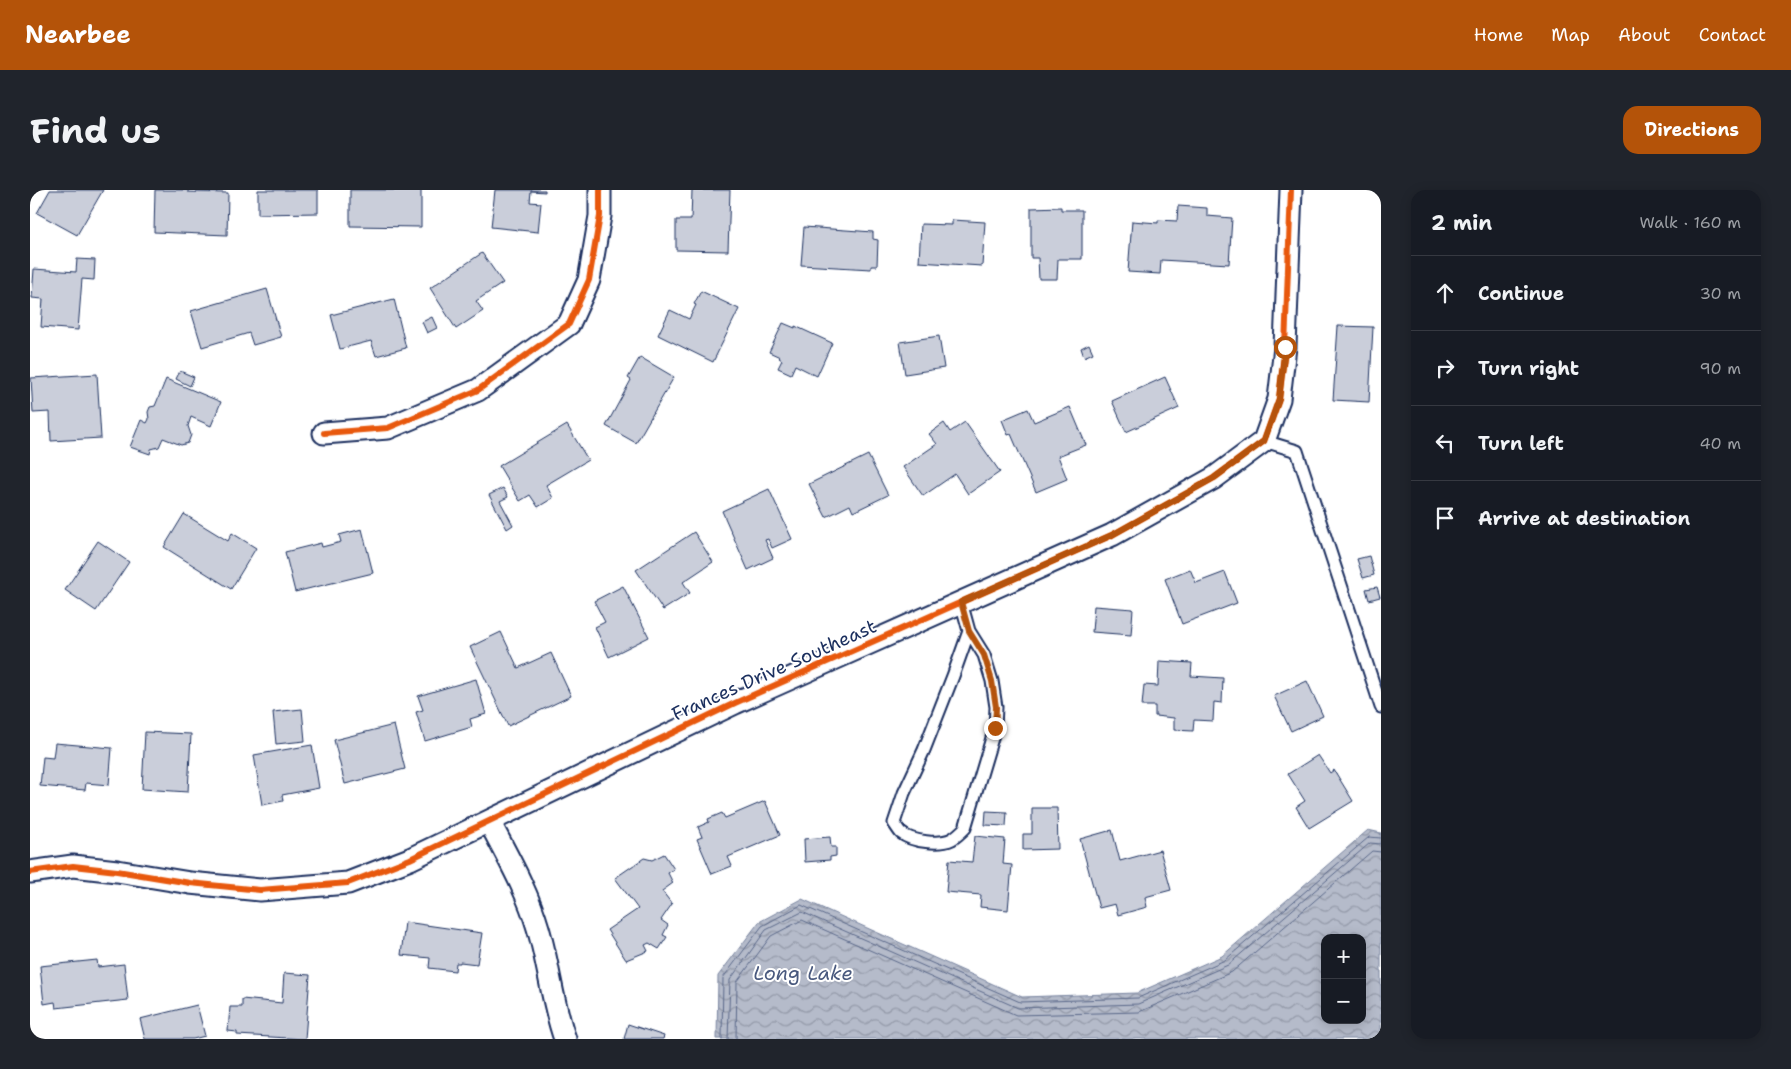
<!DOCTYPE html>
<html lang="en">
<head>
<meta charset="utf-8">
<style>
	:root { --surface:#171b24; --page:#20242c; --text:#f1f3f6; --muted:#9ea1a6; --line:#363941; --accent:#b45309 }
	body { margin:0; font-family:"Shantell Sans",sans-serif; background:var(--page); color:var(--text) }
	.controls { position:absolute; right:15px; bottom:15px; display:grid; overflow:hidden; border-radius:10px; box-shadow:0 2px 12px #0003 }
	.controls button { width:45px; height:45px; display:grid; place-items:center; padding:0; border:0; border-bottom:1px solid var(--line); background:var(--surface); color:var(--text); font:25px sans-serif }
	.stop { position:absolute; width:15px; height:15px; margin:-11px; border:4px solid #b45309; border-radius:50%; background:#fff }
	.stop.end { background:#b45309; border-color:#fff; box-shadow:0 1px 5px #0008 }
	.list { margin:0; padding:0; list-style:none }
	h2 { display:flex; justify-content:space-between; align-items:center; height:65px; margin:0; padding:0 20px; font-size:21px }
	h2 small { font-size:16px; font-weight:400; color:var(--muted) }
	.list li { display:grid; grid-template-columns:32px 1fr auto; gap:15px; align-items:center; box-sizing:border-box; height:75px; padding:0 20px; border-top:1px solid var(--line) }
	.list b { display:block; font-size:19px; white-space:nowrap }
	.list em { font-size:16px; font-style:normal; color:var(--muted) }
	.icon { flex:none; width:28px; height:28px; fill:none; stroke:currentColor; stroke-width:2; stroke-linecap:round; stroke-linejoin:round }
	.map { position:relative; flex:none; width:1351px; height:849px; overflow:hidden; border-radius:15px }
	header { display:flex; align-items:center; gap:30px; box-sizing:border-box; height:70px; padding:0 25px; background:var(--accent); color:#fff }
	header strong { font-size:24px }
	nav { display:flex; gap:28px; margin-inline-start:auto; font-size:18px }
	.intro { display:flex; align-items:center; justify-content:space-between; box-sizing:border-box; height:120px; padding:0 30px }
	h1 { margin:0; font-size:35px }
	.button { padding:12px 22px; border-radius:15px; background:var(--accent); color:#fff; font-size:18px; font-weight:700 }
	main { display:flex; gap:30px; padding:0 30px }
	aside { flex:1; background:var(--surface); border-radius:15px; box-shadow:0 2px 12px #0003 }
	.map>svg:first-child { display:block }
	.water { fill:url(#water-waves); stroke:#77839f; fill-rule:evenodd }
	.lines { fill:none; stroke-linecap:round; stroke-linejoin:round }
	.shore { stroke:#596789; stroke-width:1 }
	.building { fill:#caceda; stroke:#1b2f5e }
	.service-casing { stroke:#1b2f5e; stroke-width:15 }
	.minor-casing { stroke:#1b2f5e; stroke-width:25 }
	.service { stroke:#fff; stroke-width:11 }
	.minor { stroke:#fff; stroke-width:21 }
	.cycleway-casing { stroke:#fff; stroke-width:9 }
	.cycleway { stroke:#e8590c; stroke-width:6 }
	.route { stroke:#b45309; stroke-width:6 }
	.labels { text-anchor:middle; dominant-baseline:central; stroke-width:4; stroke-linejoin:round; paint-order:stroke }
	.street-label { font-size:19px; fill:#1b2f5e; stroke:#fff }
	.water-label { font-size:20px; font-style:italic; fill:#49597e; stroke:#fff }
</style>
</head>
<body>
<header>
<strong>Nearbee</strong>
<nav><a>Home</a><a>Map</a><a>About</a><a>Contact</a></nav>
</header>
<div class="intro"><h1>Find us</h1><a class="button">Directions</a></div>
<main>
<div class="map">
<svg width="1351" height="849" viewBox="0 0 1351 849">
	<defs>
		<pattern id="water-waves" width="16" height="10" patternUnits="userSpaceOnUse" patternTransform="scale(1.25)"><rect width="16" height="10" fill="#b5bbca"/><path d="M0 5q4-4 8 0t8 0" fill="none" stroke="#9298a7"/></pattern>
	</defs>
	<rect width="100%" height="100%" fill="#fff"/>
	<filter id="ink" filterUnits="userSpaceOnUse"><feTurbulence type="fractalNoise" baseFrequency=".02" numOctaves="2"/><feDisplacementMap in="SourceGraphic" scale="10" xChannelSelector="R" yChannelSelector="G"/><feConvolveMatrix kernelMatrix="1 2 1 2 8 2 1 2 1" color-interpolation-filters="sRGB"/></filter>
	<g filter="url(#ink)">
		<path class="water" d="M 1338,640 L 1351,643 L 1351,849 L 687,849 L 688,786 L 729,732 L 772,709 L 992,807 L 1107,803 L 1192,766 ZM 1295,748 L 1332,748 L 1332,830 L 1295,830 Z"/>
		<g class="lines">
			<path class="shore" d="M 692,849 L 693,788 L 732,736 L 771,715 L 990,812 L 1108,808 L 1195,770 L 1339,647 L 1351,648
				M 698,849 L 700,790 L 736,740 L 772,722 L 988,818 L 1108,814 L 1198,775 L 1340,653 L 1351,654
				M 706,849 L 707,792 L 741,746 L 772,730 L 986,825 L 1109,822 L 1202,782 L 1342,661 L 1351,662"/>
		</g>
		<path class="building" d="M 20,0 L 73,0 L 47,45 L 7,23 Z
			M 125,0 L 158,0 L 158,2 L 198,3 L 197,45 L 124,42 Z
			M 228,0 L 288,0 L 288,23 L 228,24 Z
			M 320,0 L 391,0 L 391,37 L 320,36 Z
			M 465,0 L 515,0 L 515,2 L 501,1 L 500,12 L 511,13 L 508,42 L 461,37 Z
			M 662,0 L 700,0 L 698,61 L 646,60 L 646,30 L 661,30 Z
			M 1148,16 L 1177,18 L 1177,26 L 1202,28 L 1199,74 L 1131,70 L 1130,84 L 1098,82 L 1102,31 L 1128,33 L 1128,30 L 1147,31 Z
			M 1031,17 L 1031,20 L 1052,20 L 1052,69 L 1028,69 L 1027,89 L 1009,89 L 1008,68 L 1001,68 L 1001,18 Z
			M 922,30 L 955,32 L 952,76 L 889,72 L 891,34 L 922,35 Z
			M 774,37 L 843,42 L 843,49 L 848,50 L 847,76 L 841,76 L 841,79 L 771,75 Z
			M 452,63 L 473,93 L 446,111 L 453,121 L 426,139 L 400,98 Z
			M 47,69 L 65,70 L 64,90 L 52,89 L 48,140 L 11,137 L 13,109 L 2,108 L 4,79 L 46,82 Z
			M 237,99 L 251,147 L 223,155 L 219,143 L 172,157 L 161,121 Z
			M 671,101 L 709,119 L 683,172 L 628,145 L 640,120 L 659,129 L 666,115 L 664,114 Z
			M 364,109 L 376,158 L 346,166 L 341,151 L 310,159 L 301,125 Z
			M 402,127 L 407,138 L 397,143 L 392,132 Z
			M 753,133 L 765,138 L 765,136 L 802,153 L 787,186 L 765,175 L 761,184 L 748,178 L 752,170 L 749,168 L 750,167 L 739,162 Z
			M 1308,136 L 1343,137 L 1339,212 L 1303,210 Z
			M 909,146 L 914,178 L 875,184 L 870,152 Z
			M 1059,154 L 1063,163 L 1054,167 L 1051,158 Z
			M 610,167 L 644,187 L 606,253 L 576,236 L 601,190 L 598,188 Z
			M 150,181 L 164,187 L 160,196 L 146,189 Z
			M 67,184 L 71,248 L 21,251 L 20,222 L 3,223 L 1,188 Z
			M 1135,187 L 1149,218 L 1096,242 L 1082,211 Z
			M 136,189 L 191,212 L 181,236 L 161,227 L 158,236 L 161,245 L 158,253 L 151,255 L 133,248 L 129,257 L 121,259 L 120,264 L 100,257 L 111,230 L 117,233 L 119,229 L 118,222 L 120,217 L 125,216 Z
			M 1040,217 L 1056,255 L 1028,266 L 1037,289 L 1006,302 L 981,244 L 978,245 L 972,230 L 998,219 L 1004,232 Z
			M 935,232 L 970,282 L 938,304 L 925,284 L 893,306 L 873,277 L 907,254 L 899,244 L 914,233 L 920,242 Z
			M 537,235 L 558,270 L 516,295 L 523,308 L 508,317 L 500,305 L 490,311 L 469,276 Z
			M 838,265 L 858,305 L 823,322 L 820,315 L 796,327 L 779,294 Z
			M 473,298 L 478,307 L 470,311 L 483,335 L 477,339 L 459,305 Z
			M 739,299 L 762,349 L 742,358 L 738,349 L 735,350 L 743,368 L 718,380 L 692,321 Z
			M 154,324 L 198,351 L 202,343 L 226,358 L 201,399 L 134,357 Z
			M 332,339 L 343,383 L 265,402 L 255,362 L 291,353 L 292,357 L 311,352 L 309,345 Z
			M 664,342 L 683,372 L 653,392 L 660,403 L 633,420 L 606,380 Z
			M 68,351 L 99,372 L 66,421 L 35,400 Z
			M 1339,366 L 1344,385 L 1333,388 L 1327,369 Z
			M 1160,379 L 1166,393 L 1195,382 L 1207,413 L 1152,434 L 1135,389 Z
			M 593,396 L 619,447 L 579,467 L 565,437 L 575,432 L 564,411 Z
			M 1347,397 L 1350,407 L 1339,410 L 1336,399 Z
			M 1064,416 L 1103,419 L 1101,445 L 1062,442 Z
			M 471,442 L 488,478 L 521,463 L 541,506 L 478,536 L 440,457 Z
			M 1129,471 L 1162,473 L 1161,486 L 1193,488 L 1192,513 L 1184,512 L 1183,531 L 1164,530 L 1163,541 L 1144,540 L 1144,528 L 1125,526 L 1125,516 L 1112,516 L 1114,495 L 1128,496 Z
			M 446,489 L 456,524 L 440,529 L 442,537 L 395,551 L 386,522 L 393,520 L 388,506 Z
			M 1277,491 L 1293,526 L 1261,541 L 1244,506 Z
			M 272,519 L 275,551 L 246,554 L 243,522 Z
			M 364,535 L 375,579 L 315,594 L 304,550 Z
			M 115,542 L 161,544 L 158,602 L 112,599 Z
			M 25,553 L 82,558 L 79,595 L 56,593 L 55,600 L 10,596 L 13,567 L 23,568 Z
			M 282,555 L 289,598 L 252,605 L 253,611 L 232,615 L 224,565 Z
			M 1288,565 L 1300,583 L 1304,580 L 1323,611 L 1279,638 L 1266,617 L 1275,611 L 1258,584 Z
			M 735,611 L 750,645 L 698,667 L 702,676 L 682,684 L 667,649 L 672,647 L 668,637 L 679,632 L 678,629 L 692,623 L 695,628 Z
			M 1002,618 L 1027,618 L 1028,659 L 993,660 L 993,644 L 1002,644 Z
			M 956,621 L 977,622 L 976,636 L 955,635 Z
			M 1082,640 L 1090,671 L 1130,660 L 1141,700 L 1115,707 L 1117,717 L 1088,725 L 1085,714 L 1069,718 L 1050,649 Z
			M 945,646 L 975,649 L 973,674 L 982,675 L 978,720 L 950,717 L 951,705 L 916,702 L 919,670 L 942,672 Z
			M 800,647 L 801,657 L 806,657 L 806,666 L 800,667 L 800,670 L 775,672 L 774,649 Z
			M 634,664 L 644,679 L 638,683 L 643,693 L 632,701 L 642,714 L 631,730 L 638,735 L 633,745 L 637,747 L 629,759 L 619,753 L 615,755 L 618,761 L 596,770 L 577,740 L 608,719 L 585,688 L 614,668 L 622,670 Z
			M 375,732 L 452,743 L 447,774 L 430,772 L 430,773 L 426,773 L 425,781 L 399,778 L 400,768 L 371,765 Z
			M 67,770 L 68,777 L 94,774 L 98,810 L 26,818 L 25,812 L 14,814 L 10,776 Z
			M 254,783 L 280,785 L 275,849 L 207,845 L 207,842 L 198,841 L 200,817 L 212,817 L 212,809 L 252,813 Z
			M 167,815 L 175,846 L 163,849 L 115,849 L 110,829 Z
			M 598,834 L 634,846 L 633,849 L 594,849 Z"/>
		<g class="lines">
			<defs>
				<path id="service" d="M 1234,251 L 1267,261 L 1351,517
					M 931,412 L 939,441 L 954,465 L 962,491 L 966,517 L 965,538 L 935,638 C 931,642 927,646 922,649 C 910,655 882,652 871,643 C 869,641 866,636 864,633 L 874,603 L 894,560 L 923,486 L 939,441"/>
				<path id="minor" d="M 294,243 L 358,238 L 448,200 L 539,134 L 559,90 L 570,26 L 570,0
					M 459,631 C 477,666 497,700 508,738 C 519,775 522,813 535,849
					M 0,682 L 43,676 L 87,681 L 160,693 L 230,700 L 318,693 L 380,669 L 705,513 L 1082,345 L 1184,288 L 1234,251 L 1249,209 L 1255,157 L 1261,0"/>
			</defs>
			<use href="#service" class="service-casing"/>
			<use href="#minor" class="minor-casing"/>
			<use href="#service" class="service"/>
			<use href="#minor" class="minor"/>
			<defs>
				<path id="cycleway" d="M 294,243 L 358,238 L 448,200 L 539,134 L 559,90 L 570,26 L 570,0
					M 0,682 L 43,676 L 87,681 L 160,693 L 230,700 L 318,693 L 380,669 L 705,513 L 1082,345 L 1184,288 L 1234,251 L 1249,209 L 1255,157 L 1261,0"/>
			</defs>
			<use href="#cycleway" class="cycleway-casing"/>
			<use href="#cycleway" class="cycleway"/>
		</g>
	</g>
	<g class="lines" filter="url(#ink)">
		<path class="route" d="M 965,538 L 966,517 L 962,491 L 954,465 L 939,441 L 931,412 L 1082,345 L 1184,288 L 1234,251 L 1249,209 L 1255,157"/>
	</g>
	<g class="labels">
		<g class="street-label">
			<text transform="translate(744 480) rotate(-24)">Frances Drive Southeast</text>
		</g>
		<g class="water-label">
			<text x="773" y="783">Long Lake</text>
		</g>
	</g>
</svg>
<div class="controls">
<button>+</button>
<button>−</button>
</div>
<div class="stop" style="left:1255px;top:157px"></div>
<div class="stop end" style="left:965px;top:538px"></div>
</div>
<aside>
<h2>2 min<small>Walk · 160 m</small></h2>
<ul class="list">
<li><svg class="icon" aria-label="ahead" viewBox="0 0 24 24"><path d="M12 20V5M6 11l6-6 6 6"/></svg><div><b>Continue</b></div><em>30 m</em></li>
<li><svg class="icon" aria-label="right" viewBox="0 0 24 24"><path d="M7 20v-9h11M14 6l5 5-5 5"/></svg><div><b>Turn right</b></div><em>90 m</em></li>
<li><svg class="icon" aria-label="left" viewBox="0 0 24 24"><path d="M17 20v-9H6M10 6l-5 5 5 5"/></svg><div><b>Turn left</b></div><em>40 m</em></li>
<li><svg class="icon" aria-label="arrive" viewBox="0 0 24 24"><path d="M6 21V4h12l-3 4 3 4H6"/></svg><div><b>Arrive at destination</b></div></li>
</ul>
</aside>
</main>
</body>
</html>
